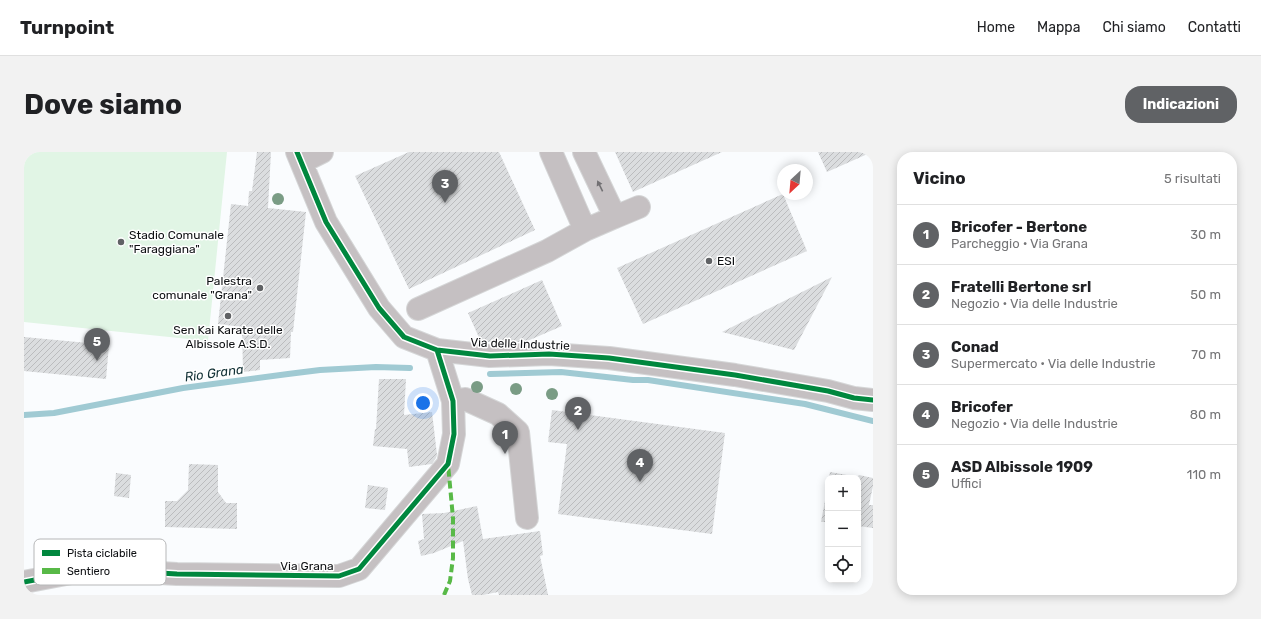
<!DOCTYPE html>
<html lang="it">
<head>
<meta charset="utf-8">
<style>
	:root { --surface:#fff; --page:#f2f2f2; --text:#202124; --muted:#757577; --line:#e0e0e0; --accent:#606265 }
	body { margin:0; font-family:Rubik,sans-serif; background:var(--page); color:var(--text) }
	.controls { position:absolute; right:12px; bottom:12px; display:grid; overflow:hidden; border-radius:8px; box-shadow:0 2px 10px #0003 }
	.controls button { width:36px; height:36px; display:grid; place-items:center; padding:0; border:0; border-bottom:1px solid var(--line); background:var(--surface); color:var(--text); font:20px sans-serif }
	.compass { position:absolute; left:753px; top:12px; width:36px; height:36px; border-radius:50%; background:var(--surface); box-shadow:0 2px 10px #0003; rotate:206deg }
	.you { position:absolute; left:399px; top:251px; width:14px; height:14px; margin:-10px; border:3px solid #fff; border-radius:50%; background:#1a73e8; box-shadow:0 0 0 6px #1a73e833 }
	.badge { display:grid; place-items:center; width:26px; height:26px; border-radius:50%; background:var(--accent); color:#fff; font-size:13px; font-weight:700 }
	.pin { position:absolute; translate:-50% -33px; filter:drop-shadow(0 1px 2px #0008) }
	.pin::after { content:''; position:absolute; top:21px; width:14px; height:12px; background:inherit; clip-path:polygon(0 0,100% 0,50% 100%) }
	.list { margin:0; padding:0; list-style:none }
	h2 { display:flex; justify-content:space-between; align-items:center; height:52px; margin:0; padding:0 16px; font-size:17px }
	h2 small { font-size:13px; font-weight:400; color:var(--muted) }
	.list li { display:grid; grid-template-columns:26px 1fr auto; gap:12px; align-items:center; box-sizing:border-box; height:60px; padding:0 16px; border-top:1px solid var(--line) }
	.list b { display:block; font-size:15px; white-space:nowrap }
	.list p { margin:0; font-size:13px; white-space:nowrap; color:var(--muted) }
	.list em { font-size:13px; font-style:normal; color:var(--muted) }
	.icon { flex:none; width:22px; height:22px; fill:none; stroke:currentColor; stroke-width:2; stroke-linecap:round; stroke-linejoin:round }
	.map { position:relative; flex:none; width:849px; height:443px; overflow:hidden; border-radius:16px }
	header { display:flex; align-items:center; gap:24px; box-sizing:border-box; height:56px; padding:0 20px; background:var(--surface); border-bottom:1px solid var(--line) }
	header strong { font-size:19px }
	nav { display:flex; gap:22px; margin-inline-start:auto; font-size:14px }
	.intro { display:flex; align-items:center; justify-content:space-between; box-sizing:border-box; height:96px; padding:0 24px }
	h1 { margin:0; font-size:28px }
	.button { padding:10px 18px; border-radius:16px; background:var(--accent); color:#fff; font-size:14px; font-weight:700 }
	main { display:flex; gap:24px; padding:0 24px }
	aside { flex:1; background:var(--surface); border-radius:16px; box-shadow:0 2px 10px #0003 }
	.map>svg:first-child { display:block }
	.pitch { fill:#e1f5e5 }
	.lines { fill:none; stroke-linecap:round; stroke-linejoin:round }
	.stream { stroke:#a0cad3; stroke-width:6 }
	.building { fill:url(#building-hatch) }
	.minor-casing { stroke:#d5d6d7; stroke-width:24 }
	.minor { stroke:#c5c0c2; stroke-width:22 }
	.quiet { stroke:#58b947; stroke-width:4; stroke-dasharray:8 4; stroke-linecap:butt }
	.cycleway-casing { stroke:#fff; stroke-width:8 }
	.cycleway { stroke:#00873e; stroke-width:5 }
	.tree { fill:#7a9c85 }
	.oneway { fill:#727073 }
	.poi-dot { fill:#606265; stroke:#fff; stroke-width:1.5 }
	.labels { text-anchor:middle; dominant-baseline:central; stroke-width:3; stroke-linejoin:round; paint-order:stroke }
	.poi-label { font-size:12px; fill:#0d0f12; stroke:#fff; text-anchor:start }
	.street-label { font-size:12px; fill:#0d0f12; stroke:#fff }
	.water-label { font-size:13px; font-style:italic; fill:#113035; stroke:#fff }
	.key { fill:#fff; stroke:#b6b7b8; stroke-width:1 }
	.key-label { font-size:11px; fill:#0d0f12 }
</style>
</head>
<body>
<header>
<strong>Turnpoint</strong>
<nav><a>Home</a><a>Mappa</a><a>Chi siamo</a><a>Contatti</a></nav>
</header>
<div class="intro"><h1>Dove siamo</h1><a class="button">Indicazioni</a></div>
<main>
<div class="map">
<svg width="849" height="443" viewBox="0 0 849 443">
	<defs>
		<pattern id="building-hatch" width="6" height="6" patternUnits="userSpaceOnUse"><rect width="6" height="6" fill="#dbdddf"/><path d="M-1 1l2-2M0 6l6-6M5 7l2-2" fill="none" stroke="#bbbcbe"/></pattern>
	</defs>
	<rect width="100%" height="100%" fill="#fafcfe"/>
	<path class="pitch" d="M 0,0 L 203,0 L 184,189 L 0,170 Z"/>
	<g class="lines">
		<path class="stream" d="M 466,222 L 537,220 L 609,228 L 624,228 L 781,252 L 849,269
			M 0,263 L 30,261 L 159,236 L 264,222 L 296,218 L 352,215 L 386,216"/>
	</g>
	<path class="building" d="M 233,0 L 247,0 L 244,56 L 282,60 L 269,180 L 267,180 L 266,206 L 236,208 L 236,218 L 219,220 L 218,175 L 194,172 L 207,52 L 224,54 L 225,39 L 228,39 Z
		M 385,0 L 475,0 L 511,78 L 385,137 L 331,24 Z
		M 591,0 L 698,0 L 609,40 Z
		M 794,0 L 848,0 L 803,20 Z
		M 759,42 L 783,99 L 619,172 L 593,116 Z
		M 808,125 L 770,198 L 698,180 Z
		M 518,128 L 538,174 L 501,190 L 457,190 L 444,161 Z
		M 0,185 L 85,193 L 82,227 L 0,219 Z
		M 355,227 L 382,227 L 380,263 L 408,260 L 413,303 L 412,306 L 408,312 L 385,315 L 383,297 L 349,294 L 351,277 L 352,277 Z
		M 528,258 L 701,281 L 688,382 L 534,362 L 543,292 L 524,290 Z
		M 165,312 L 194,313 L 194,340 L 202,351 L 213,351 L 213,377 L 141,375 L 141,349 L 153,349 L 164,338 Z
		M 806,320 L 834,325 L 835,323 L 849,326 L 849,334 L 845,353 L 849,353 L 849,376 L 834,374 L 834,326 L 805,326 Z
		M 92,321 L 107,323 L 105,346 L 90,344 Z
		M 344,333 L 364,336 L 361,358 L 341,356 Z
		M 804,333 L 804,370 L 797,370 Z
		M 453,354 L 459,387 L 516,379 L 519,403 L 516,404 L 524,443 L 475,443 L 474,440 L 459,443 L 448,443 L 444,427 L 439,389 L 410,401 L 397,404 L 394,389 L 400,387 L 398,362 L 420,361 Z"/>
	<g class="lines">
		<defs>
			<path id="minor" d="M 273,0 L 302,70 L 355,156 L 380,185 L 413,198 L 466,204 L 525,202 L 585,206 L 711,223 L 804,239 L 830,246 L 849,248
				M 527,0 L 561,78
				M 278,10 L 298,0
				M 591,65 L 615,55
				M 394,157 L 523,99 L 561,78 L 591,65 L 560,0
				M 429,249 L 441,247 L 474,262 L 494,280 L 503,366
				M 0,430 L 47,421 L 101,419 L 153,422 L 315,424 L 335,417 L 424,312 L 430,282 L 429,249 L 413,198"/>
		</defs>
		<use href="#minor" class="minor-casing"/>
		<use href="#minor" class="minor"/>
		<path class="quiet" d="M 420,443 L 426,429 L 429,406 L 429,366 L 424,312"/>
		<defs>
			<path id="cycleway" d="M 273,0 L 302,70 L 355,156 L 380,185 L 413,198 L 466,204 L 525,202 L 585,206 L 711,223 L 804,239 L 830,246 L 849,248
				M 0,430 L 47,421 L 101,419 L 153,422 L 315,424 L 335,417 L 424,312 L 430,282 L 429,249 L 413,198"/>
		</defs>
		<use href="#cycleway" class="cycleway-casing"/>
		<use href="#cycleway" class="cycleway"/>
	</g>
	<g class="tree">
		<circle cx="254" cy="47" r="6"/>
		<circle cx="453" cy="235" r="6"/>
		<circle cx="492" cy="237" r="6"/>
		<circle cx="528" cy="242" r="6"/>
	</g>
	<defs><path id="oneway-solid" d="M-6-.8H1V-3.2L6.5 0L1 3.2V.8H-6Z"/></defs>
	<use class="oneway" href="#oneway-solid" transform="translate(576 34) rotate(-116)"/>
	<g class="poi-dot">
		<circle cx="97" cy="90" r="4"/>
		<circle cx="685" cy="109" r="4"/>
		<circle cx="236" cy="136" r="4"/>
		<circle cx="204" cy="164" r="4"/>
	</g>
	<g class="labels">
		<g class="poi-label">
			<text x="105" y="83">Stadio Comunale<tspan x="105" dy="14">"Faraggiana"</tspan></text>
			<text x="693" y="109">ESI</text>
			<text x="228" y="129" text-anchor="end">Palestra<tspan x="228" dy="14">comunale "Grana"</tspan></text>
			<text x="204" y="178" text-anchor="middle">Sen Kai Karate delle<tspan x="204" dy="14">Albissole A.S.D.</tspan></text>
		</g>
		<g class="street-label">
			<text transform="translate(496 192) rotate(2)">Via delle Industrie</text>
			<text x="283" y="414">Via Grana</text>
		</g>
		<g class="water-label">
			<text transform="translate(190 221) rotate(-8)">Rio Grana</text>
		</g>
	</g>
	<rect x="10" y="387" width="132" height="46" rx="6" class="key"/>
	<rect x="18" y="398" width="18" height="6" fill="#00873e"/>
	<rect x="18" y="416" width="18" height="6" fill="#58b947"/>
	<g class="key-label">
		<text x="43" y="405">Pista ciclabile</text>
		<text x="43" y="423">Sentiero</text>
	</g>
</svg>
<div class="controls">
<button>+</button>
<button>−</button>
<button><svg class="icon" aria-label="locate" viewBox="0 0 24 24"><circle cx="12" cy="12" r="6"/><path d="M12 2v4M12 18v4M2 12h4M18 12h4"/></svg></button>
</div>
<svg class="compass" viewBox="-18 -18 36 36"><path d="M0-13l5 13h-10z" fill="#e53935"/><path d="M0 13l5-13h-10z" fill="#757577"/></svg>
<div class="you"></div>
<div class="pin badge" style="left:481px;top:302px">1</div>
<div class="pin badge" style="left:554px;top:278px">2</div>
<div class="pin badge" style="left:421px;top:51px">3</div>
<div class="pin badge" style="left:616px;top:330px">4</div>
<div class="pin badge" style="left:73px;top:209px">5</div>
</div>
<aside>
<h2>Vicino<small>5 risultati</small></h2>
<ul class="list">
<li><span class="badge">1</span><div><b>Bricofer - Bertone</b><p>Parcheggio · Via Grana</p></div><em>30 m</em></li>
<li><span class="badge">2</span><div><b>Fratelli Bertone srl</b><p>Negozio · Via delle Industrie</p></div><em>50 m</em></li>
<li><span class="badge">3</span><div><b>Conad</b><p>Supermercato · Via delle Industrie</p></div><em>70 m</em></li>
<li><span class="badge">4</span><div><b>Bricofer</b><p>Negozio · Via delle Industrie</p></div><em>80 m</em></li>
<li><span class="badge">5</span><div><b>ASD Albissole 1909</b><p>Uffici</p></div><em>110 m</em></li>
</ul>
</aside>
</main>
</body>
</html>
